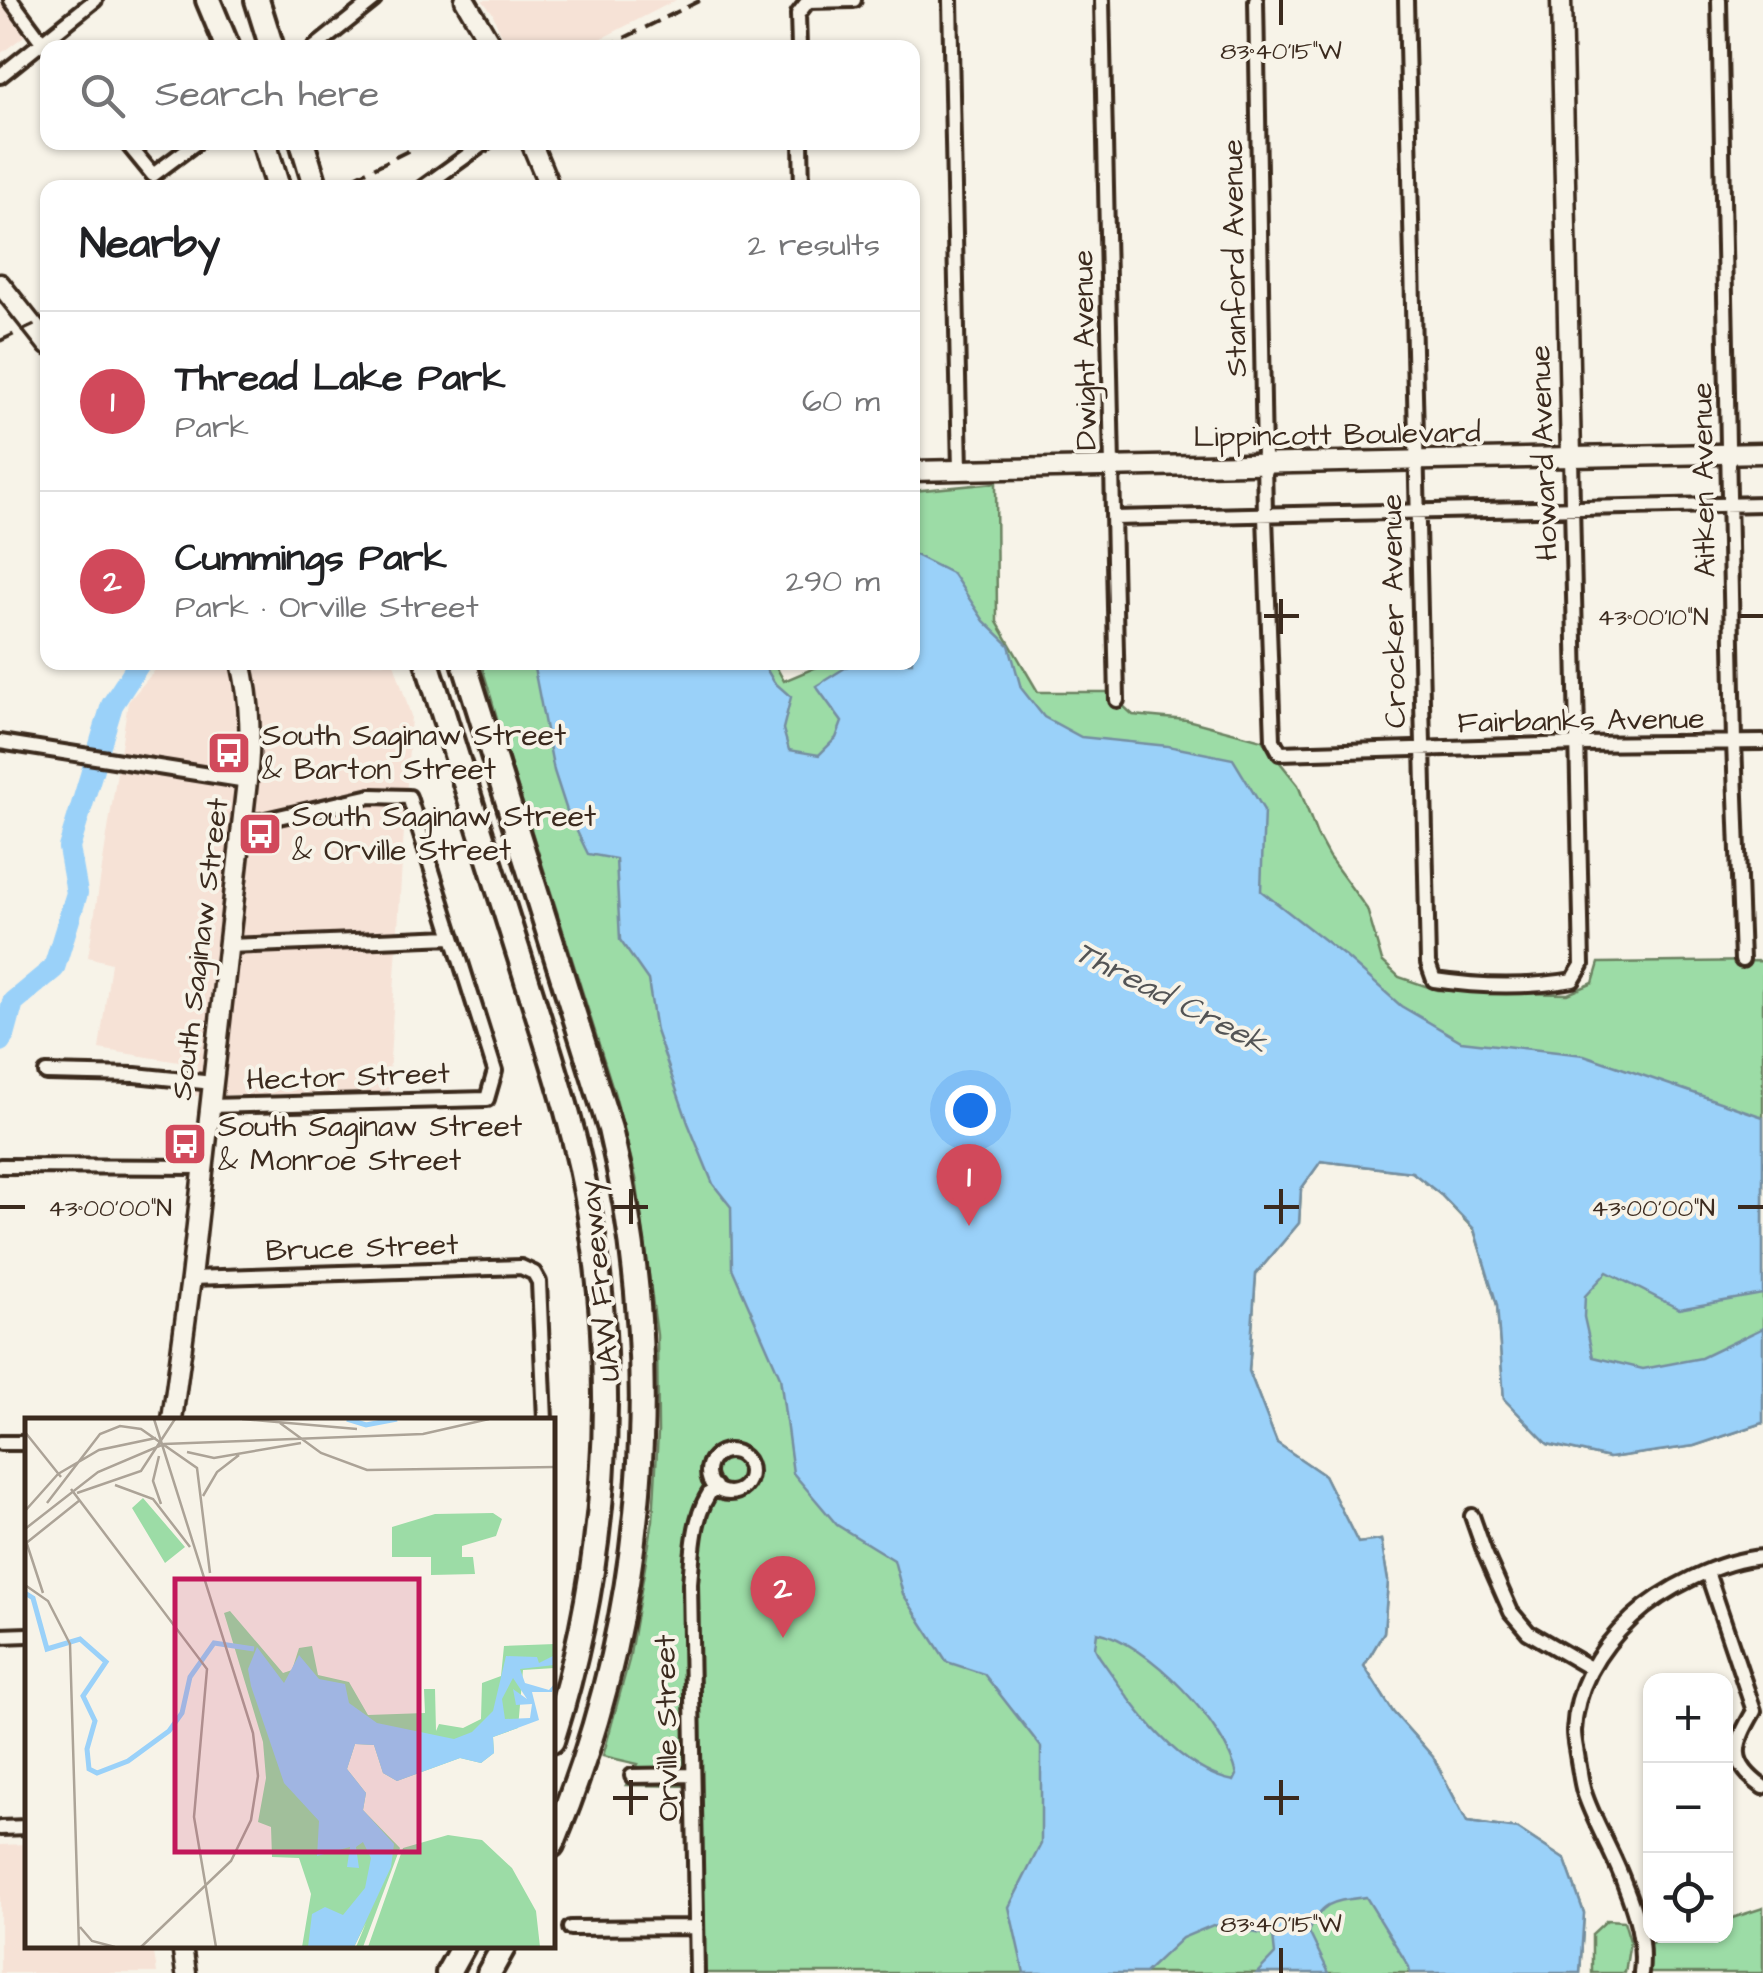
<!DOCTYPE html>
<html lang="en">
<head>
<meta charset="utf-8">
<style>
	:root { --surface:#fff; --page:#f2f2f2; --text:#202124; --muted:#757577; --line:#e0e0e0; --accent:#d1495b }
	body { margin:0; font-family:"Architects Daughter",sans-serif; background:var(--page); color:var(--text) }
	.controls { position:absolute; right:30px; bottom:30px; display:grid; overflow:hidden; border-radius:20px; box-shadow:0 2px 8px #0004 }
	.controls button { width:90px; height:90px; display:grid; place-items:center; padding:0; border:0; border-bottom:2px solid var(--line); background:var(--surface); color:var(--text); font:50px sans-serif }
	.you { position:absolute; left:970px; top:1110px; width:35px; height:35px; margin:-25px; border:8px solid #fff; border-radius:50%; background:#1a73e8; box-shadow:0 0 0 15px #1a73e833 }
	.badge { display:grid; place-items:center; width:65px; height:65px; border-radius:50%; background:var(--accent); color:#fff; font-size:32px; font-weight:700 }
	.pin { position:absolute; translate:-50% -82px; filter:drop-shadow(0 2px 5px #0008) }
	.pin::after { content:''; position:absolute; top:52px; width:35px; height:30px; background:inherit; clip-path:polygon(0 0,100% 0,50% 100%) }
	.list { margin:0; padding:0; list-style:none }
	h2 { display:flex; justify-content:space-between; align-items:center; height:130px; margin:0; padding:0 40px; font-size:42px }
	h2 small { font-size:32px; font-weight:400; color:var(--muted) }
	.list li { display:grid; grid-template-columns:65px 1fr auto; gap:30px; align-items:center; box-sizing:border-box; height:180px; padding:0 40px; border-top:2px solid var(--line) }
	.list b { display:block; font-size:38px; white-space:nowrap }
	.list p { margin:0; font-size:32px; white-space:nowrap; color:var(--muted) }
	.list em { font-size:32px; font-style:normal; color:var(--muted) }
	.icon { flex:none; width:55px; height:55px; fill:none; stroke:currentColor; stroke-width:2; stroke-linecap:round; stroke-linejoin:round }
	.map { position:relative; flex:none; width:1763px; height:1973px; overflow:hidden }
	.search { position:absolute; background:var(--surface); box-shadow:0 2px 8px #0004; left:40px; top:40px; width:880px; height:110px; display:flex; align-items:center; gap:25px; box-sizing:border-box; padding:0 35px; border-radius:20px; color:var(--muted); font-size:38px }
	.panel { position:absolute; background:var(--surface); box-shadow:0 2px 8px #0004; left:40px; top:180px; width:880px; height:490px; border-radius:20px }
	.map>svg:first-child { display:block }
	.built { fill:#f6e2d6 }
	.green { fill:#9cdca6; stroke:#6c8362; stroke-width:2.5 }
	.water { fill:#9ad1f9; stroke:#748ea1; stroke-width:2.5; fill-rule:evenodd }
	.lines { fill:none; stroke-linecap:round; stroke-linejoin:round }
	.river { stroke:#9ad1f9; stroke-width:22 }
	.street-casing { stroke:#3b2a1e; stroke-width:20 }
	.secondary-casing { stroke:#3b2a1e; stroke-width:25 }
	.highway-casing { stroke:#3b2a1e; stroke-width:30 }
	.street { stroke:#f7f3e8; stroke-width:12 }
	.secondary { stroke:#f7f3e8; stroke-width:18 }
	.highway { stroke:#f7f3e8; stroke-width:22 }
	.rail { stroke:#3b2a1e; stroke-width:4; stroke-dasharray:15 8; stroke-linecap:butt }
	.ticks { fill:none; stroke:#3b2a1e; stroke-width:4 }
	.labels { text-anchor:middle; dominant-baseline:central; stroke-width:8; stroke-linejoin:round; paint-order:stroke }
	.street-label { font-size:30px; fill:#3b2a1e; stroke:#f7f3e8 }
	.poi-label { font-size:30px; fill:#3b2a1e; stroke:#f7f3e8; text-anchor:start }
	.water-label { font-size:32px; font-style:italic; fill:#535455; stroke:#f7f3e8 }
	.inset-river { fill:none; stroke:#9ad1f9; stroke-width:5 }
	.inset-road { fill:none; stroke:#aca397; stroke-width:2.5 }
	.view { fill:#c2185b; fill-opacity:0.15; stroke:#c2185b; stroke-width:5 }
	.inset-edge { fill:none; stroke:#3b2a1e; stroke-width:5 }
	.ticks-label { font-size:25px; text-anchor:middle; fill:#3b2a1e; stroke:#f7f3e8; stroke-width:8; stroke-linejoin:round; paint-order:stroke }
</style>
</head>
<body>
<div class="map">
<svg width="1763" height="1973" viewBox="0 0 1763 1973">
	<rect width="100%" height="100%" fill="#f7f3e8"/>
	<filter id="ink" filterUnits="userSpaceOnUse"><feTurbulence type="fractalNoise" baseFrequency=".01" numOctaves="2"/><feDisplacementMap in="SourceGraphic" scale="20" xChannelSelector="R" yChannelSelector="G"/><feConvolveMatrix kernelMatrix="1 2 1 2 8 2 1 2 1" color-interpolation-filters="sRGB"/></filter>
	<g filter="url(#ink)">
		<path class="built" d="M 482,0 L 676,0 L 583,48 L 506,47 L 492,12 Z
			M 0,1 L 27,34 L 0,54 Z
			M 161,663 L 394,663 L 411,716 L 388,1092 L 191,1096 L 197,1065 L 99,1049 L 111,963 L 88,957 L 128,702 Z
			M 27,1844 L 28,1946 L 153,1946 L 157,1973 L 0,1973 L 0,1845 Z"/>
		<path class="green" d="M 996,483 L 997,622 L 1038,692 L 1108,692 L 1133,715 L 1187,720 L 1262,740 L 1298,785 L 1317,835 L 1329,857 L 1367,909 L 1382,961 L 1399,977 L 1437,990 L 1509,993 L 1568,994 L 1593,983 L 1599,963 L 1763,961 L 1763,1423 L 1694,1446 L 1609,1458 L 1548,1444 L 1504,1399 L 1497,1305 L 1474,1230 L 1441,1195 L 1412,1172 L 1321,1161 L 1301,1189 L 1299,1223 L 1256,1274 L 1249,1371 L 1277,1443 L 1324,1475 L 1358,1543 L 1381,1540 L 1388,1581 L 1384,1632 L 1364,1666 L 1393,1712 L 1433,1757 L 1467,1822 L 1518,1829 L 1565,1860 L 1584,1913 L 1580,1973 L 703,1973 L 700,1786 L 626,1785 L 638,1764 L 603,1756 L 629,1660 L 653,1520 L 658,1432 L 657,1335 L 636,1178 L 615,1095 L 511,766 L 481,663 L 774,663 L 784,681 L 826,663 L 912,662 L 913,491 Z
			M 1763,1908 L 1763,1973 L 1646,1973 L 1650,1944 L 1676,1936 L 1726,1936 L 1726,1920 Z
			M 1607,1920 L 1624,1921 L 1630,1941 L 1625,1973 L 1592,1973 L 1592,1934 Z"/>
		<path class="water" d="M 913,554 L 953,574 L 984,621 L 1009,645 L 1021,688 L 1044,717 L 1081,737 L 1168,746 L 1233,759 L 1264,810 L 1261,891 L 1346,957 L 1401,1006 L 1461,1041 L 1584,1055 L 1763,1117 L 1763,1294 L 1679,1309 L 1607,1272 L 1585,1296 L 1584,1317 L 1593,1357 L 1643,1369 L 1701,1358 L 1763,1328 L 1763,1423 L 1694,1446 L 1609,1458 L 1548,1444 L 1504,1399 L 1497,1305 L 1474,1229 L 1441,1195 L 1412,1172 L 1321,1161 L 1301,1189 L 1299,1223 L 1256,1274 L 1249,1371 L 1277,1443 L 1324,1475 L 1358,1543 L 1381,1540 L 1388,1581 L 1384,1632 L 1364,1666 L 1393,1712 L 1433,1757 L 1467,1822 L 1518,1829 L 1565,1860 L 1584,1913 L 1580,1973 L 1410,1973 L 1409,1967 L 1366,1897 C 1335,1901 1321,1900 1309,1932 L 1329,1973 L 1257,1973 L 1275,1954 L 1273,1936 L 1213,1925 L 1182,1938 L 1145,1973 L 1024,1973 L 1009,1907 L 1041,1844 L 1041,1747 L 984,1674 L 947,1662 L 903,1594 L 894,1560 L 837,1525 L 793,1473 L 780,1377 L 732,1268 L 731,1207 L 713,1184 L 688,1123 L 656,1031 L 648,980 L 620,940 L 616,859 L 588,854 L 567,811 L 554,771 L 533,663 L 763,663 L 774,682 L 791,697 L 783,729 L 789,750 L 819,755 L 836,738 L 842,722 L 816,686 L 853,663 L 912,662 ZM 1097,1632 C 1148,1642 1226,1725 1237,1775 L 1234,1781 C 1175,1770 1131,1702 1099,1656 L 1095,1648 Z"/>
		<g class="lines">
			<path class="river" d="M 0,1041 L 4,1035 L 13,1002 L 54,968 L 77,893 L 69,848 L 112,705 L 140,662"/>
			<defs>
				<path id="street" d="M 11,0 L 45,46
					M 950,0 L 960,470
					M 1102,0 L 1117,700
					M 1256,0 L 1265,516 L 1273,740 L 1280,753 L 1578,744 L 1763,742
					M 1406,0 L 1428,963 L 1434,980 C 1481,987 1527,988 1573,980 L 1582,965 L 1571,457
					M 1719,0 L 1734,742 L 1742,960
					M 314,48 L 374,0
					M 799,48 L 798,14 L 808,1 L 854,0
					M 0,76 L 95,0
					M 126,142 L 153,175 L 197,142
					M 801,142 L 802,188
					M 422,188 L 486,142
					M 1114,518 L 1763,504
					M 0,742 L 247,781
					M 228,946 L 452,937
					M 46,1073 L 135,1075 L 213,1083
					M 210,1106 L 487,1099 L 495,1071 L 409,797 L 371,796 L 261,821 L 243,821
					M 0,1166 L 202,1167
					M 191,1278 L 521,1267 L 534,1273 L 539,1282 L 545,1420
					M 0,1443 L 28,1443
					M708 1472a21 21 0 1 1 42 0a21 21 0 1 1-42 0Z
					M 1472,1516 L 1485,1553 L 1511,1612 L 1528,1632 L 1590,1668
					M 1707,1572 L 1754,1711 C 1734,1745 1728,1762 1763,1787
					M 0,1636 L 28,1635
					M 632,1776 L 692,1775
					M 0,1828 L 28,1827
					M 570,1928 L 696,1927
					M 697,1973 L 690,1583 C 693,1552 693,1510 715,1486
					M 1641,1973 C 1645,1941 1636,1913 1624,1883 C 1613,1852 1594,1823 1584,1792 C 1581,1782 1580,1771 1578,1761 C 1577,1752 1574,1741 1574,1731 C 1576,1685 1600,1648 1632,1618 C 1663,1589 1720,1560 1763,1557"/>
				<path id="secondary" d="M 465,0 L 493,48
					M 1561,0 L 1571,457
					M 531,142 L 550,188
					M 0,284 L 48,345
					M 912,471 L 1763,453
					M 172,1420 L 191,1278 L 247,781 C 251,740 251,703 241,662
					M 182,1946 L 186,1973"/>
				<path id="highway" d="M 208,0 L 228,48
					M 257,0 L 272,48
					M 264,142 L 278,188
					M 302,142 L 316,188
					M 427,662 C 460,766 492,870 525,974 C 550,1054 577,1133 590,1216 C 619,1392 606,1571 552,1741
					M 464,662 L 610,1129 C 667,1367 647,1619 552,1845
					M 448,1973 L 463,1946
					M 489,1973 L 504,1946"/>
			</defs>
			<use href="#street" class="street-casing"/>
			<use href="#secondary" class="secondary-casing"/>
			<use href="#highway" class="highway-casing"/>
			<use href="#street" class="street"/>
			<use href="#secondary" class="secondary"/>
			<use href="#highway" class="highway"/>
			<path class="rail" d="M 604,48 L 701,0
				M 333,188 L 426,142
				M 0,341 L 48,318"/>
		</g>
	</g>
	<path class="ticks" d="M 1281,0 L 1281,25M 1281,599 L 1281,634M 1264,616 L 1299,616M 1738,616 L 1763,616M 631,1189 L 631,1224M 1281,1189 L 1281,1224M 0,1207 L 25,1207M 613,1207 L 648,1207M 1264,1207 L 1299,1207M 1738,1207 L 1763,1207M 631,1780 L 631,1815M 1281,1780 L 1281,1815M 613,1798 L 648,1798M 1264,1798 L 1299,1798M 1281,1948 L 1281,1973"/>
	<defs>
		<symbol id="bus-square" viewBox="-11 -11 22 22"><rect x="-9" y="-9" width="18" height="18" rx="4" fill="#d1495b" stroke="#f7f3e8"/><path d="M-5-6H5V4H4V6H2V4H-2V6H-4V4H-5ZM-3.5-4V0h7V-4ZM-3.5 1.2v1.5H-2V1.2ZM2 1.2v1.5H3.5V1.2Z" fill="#fff"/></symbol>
	</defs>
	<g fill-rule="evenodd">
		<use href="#bus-square" x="204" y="728" width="50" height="50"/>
		<use href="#bus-square" x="235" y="809" width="50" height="50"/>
		<use href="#bus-square" x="160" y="1119" width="50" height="50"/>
	</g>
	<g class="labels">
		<g class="street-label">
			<text transform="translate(1235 258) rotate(-91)">Stanford Avenue</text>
			<text transform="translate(1085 350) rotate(-91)">Dwight Avenue</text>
			<text transform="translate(1337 435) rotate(-1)">Lippincott Boulevard</text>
			<text transform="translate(1544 453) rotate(-92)">Howard Avenue</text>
			<text transform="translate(1704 480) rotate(-91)">Aitken Avenue</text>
			<text transform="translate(1394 611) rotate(-91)">Crocker Avenue</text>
			<text transform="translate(1581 721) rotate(-1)">Fairbanks Avenue</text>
			<text transform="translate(200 949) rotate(-83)">South Saginaw Street</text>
			<text transform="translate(348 1077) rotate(-2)">Hector Street</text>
			<text transform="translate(362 1248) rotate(-2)">Bruce Street</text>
			<text transform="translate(600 1281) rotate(-96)">UAW Freeway</text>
			<text transform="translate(667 1728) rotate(-91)">Orville Street</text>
		</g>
		<g class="poi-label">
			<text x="262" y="736">South Saginaw Street<tspan x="262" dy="34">&amp; Barton Street</tspan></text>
			<text x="292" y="817">South Saginaw Street<tspan x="292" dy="34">&amp; Orville Street</tspan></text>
			<text x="218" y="1127">South Saginaw Street<tspan x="218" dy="34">&amp; Monroe Street</tspan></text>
		</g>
		<g class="water-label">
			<text transform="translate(1171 998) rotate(27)">Thread Creek</text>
		</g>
	</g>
	<g transform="translate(25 1418)">
		<rect width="530" height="530" fill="#f7f3e8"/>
		<path d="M 118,80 L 160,129 L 140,145 L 107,90 ZM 468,95 L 477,101 L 471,118 L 437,128 L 437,139 L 448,139 L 450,156 L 406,157 L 406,139 L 367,139 L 367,109 L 410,96 ZM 205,193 L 258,255 L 267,252 L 274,230 L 287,228 L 293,257 L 324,264 L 343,297 L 400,295 L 399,271 L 410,271 L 411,313 L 414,306 L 438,310 L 456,301 L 457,265 L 476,258 L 479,228 L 530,226 L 530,250 L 498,252 L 493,310 L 468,319 L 469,335 L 456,345 L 435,340 L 372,363 L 358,355 L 349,327 L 330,326 L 322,351 L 341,375 L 338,392 L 375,430 L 338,529 L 331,529 L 341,505 L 329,529 L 277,529 L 286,476 L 274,440 L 247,439 L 246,409 L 233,404 L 241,360 L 238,324 L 199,195 ZM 423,417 L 457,422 L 487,450 L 511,493 L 515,529 L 343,529 L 378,430 Z" fill="#9cdca6"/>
		<path d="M 232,229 L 259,265 L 274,237 L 294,261 L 320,266 L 324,285 L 352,305 L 429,321 L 447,314 L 468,293 L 481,238 L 512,239 L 514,245 L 530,237 L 529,247 L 495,251 L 500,265 L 524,272 L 530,265 L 527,274 L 507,274 L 514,302 L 468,319 L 469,335 L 456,345 L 435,340 L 372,363 L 358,355 L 349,327 L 330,326 L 322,351 L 341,375 L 338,392 L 369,426 L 366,449 L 329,529 L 283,529 L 287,496 L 300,489 L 318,497 L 340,470 L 346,440 L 338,424 L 331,429 L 334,450 L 322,449 L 325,429 L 292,438 L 294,403 L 259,365 L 226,268 L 223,251 ZM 488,260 L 502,281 L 488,271 L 491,287 L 507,286 L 505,300 L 480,301 L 477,281 Z" fill="#9ad1f9" fill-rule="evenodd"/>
		<path class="inset-river" d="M 322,1 L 341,7 L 372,1M 0,175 L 8,180 L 22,231 L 55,221 L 81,244 L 58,278 L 70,303 L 62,331 L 64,351 L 72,355 L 103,343 L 144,313 L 157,295 L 165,259 L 189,225 L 229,231"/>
		<path class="inset-road" d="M 217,1 L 332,11M 255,5 L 296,35 L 342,52 L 530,49M 0,14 L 36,59M 162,34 L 189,40 L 276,25M 134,38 L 128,63 L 136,86M 33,56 L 74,32 L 131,20M 90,67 L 128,81 L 165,129M 46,71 L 182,251 L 169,399 L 191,529M 52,75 L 116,53 L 150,1M 178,78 L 192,54 L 214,37M 22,85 L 75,16 L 95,8 L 116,11 L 172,50 L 185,155M 0,93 L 33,56M 0,111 L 73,54 L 139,26 L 398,16 L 464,1M 0,120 L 18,175M 0,126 L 55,82M 0,167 L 23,183 L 45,226 L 54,529M 55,509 L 67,523 L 90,529M 116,529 L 206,443 L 226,402 L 233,358 L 228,315 L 129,1"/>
		<path class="view" d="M 150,161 L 394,161 L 394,434 L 150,434 Z"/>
		<rect width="530" height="530" class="inset-edge"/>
	</g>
	<g class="ticks-label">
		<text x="1281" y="59">83°40'15"W</text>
		<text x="1653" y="625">43°00'10"N</text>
		<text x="110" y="1216">43°00'00"N</text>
		<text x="1653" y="1216">43°00'00"N</text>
		<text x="1281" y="1932">83°40'15"W</text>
	</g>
</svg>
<div class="controls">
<button>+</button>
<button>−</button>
<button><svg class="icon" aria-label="locate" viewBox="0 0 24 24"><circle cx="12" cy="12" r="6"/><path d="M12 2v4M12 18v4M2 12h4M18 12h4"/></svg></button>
</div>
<div class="you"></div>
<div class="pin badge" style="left:969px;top:1226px">1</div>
<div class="pin badge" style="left:783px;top:1638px">2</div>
<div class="search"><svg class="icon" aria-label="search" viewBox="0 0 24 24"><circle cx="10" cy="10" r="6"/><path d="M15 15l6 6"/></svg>Search here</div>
<section class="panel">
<h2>Nearby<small>2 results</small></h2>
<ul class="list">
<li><span class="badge">1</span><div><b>Thread Lake Park</b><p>Park</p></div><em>60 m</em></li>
<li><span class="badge">2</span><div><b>Cummings Park</b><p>Park · Orville Street</p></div><em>290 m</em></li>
</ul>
</section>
</div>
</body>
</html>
